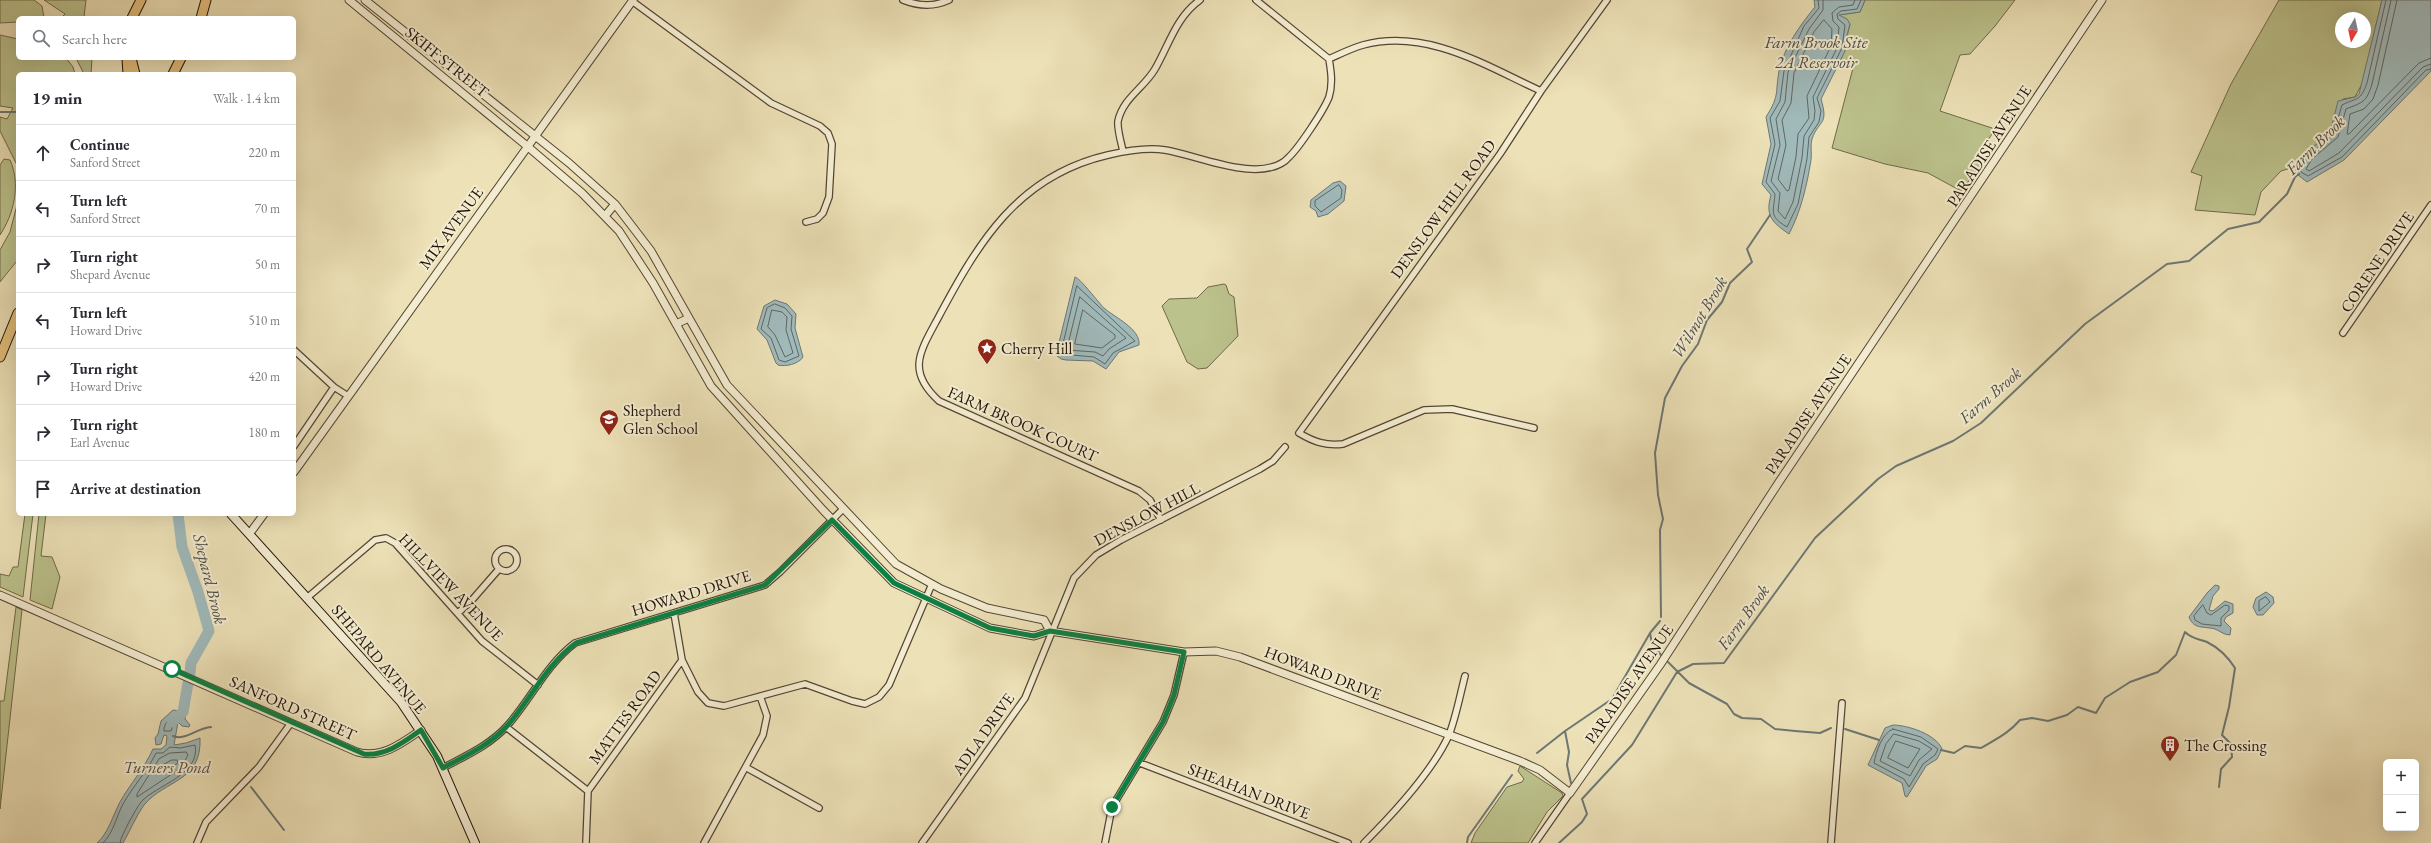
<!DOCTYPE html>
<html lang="en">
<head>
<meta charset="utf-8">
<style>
	:root { --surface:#fff; --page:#f7f7f7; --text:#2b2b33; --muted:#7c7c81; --line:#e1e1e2 }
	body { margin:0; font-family:"EB Garamond",serif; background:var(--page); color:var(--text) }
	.controls { position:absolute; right:12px; bottom:12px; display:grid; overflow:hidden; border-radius:6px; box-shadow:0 4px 16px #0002 }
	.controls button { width:36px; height:36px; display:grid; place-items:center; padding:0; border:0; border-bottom:1px solid var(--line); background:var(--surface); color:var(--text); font:20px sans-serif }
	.compass { position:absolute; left:2335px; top:12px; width:36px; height:36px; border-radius:50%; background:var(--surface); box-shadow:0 4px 16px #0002; rotate:189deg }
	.stop { position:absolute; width:12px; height:12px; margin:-9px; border:3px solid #0b8043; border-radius:50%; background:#fff }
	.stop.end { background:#0b8043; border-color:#fff; box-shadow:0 1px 4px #0008 }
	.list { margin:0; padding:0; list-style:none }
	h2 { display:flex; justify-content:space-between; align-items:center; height:52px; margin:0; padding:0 16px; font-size:17px }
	h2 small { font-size:13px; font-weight:400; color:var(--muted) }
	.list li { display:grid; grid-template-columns:26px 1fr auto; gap:12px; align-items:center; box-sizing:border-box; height:56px; padding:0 16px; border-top:1px solid var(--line) }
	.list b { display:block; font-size:15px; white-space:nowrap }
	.list p { margin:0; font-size:13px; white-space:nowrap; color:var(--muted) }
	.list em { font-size:13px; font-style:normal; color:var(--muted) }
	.icon { flex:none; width:22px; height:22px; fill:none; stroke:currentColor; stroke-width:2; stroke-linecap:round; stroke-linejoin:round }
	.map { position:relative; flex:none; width:2431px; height:843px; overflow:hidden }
	.search { position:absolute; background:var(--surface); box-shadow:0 4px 16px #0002; left:16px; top:16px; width:280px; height:44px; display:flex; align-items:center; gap:10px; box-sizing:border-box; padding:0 14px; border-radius:6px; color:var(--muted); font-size:15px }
	.panel { position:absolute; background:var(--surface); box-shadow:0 4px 16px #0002; left:16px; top:72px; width:280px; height:444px; border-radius:6px }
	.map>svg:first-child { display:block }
	.green { fill:#bcc28c; stroke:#6e6a4a; fill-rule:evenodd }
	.water { fill:#a0babb; stroke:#6d7774 }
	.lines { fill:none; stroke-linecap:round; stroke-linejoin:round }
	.shore { stroke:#606662; stroke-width:1 }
	.stream { stroke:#6d7774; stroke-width:2 }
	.river { stroke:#a0babb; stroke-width:11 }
	.minor-casing { stroke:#544634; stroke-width:8 }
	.tertiary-casing { stroke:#544634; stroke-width:9 }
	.secondary-casing { stroke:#211309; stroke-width:10 }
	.primary-casing { stroke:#211309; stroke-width:11 }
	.minor { stroke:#f3ecd0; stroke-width:5.5 }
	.tertiary { stroke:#f3ecd0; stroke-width:7 }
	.secondary { stroke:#f3ecd0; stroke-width:8 }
	.primary { stroke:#e6c07c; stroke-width:9 }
	.route { stroke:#0b8043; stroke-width:5 }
	.labels { text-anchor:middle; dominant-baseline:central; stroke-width:4; stroke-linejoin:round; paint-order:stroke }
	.street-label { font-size:16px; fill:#211309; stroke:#f3ecd0 }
	.poi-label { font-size:16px; fill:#211309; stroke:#f3ecd0; text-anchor:start }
	.water-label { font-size:17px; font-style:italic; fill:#4d4d47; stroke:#f3ecd0 }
</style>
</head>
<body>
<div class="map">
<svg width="2431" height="843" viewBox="0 0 2431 843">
	<rect width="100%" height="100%" fill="#ede1b7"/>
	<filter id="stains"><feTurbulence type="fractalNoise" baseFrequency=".005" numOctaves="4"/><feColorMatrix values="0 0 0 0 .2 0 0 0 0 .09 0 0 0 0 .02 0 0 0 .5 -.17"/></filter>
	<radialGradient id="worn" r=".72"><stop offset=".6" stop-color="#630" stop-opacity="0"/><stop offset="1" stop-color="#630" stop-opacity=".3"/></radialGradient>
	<path class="green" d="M 0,0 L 34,0 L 42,6 L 44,18 L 18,18 L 18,22 L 0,23 Z
		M 44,0 L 86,0 L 84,17 L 61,18 L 65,14 Z
		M 1865,0 L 2015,0 L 1995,26 L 1970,54 L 1960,55 L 1940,111 L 1995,129 L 1976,159 L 1982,164 L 1961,191 L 1928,173 L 1885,164 L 1832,148 L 1853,68 L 1839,64 C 1845,50 1846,38 1850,24 L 1838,15 L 1860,12 Z
		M 2279,0 L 2382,0 L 2363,82 L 2355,97 L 2343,99 L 2330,133 L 2306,153 L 2294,167 L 2281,171 L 2261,192 L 2255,215 L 2195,210 L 2202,176 L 2191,172 L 2231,84 ZM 2341,18 L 2365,18 L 2365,42 L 2341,42 Z
		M 0,35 L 18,39 L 18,58 L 66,58 L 73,67 L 75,74 L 18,74 L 18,167 L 0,131 L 0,117 L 7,119 L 13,108 L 0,106 Z
		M 76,58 L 92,58 L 91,74 L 84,74 Z
		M 4,159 L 10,160 C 21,184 14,214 0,235 L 0,165 Z
		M 18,201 L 18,263 L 16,262 L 0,282 L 0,250 L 10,232 Z
		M 1224,284 L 1226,285 L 1229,294 L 1234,297 L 1238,336 L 1207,368 L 1198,369 L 1187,362 L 1162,306 L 1169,299 L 1197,298 L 1208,287 Z
		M 25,514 L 33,514 L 23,597 L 0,587 L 0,574 L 9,576 L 13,567 L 18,567 Z
		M 39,514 L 46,514 L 41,556 L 52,557 L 60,577 L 52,609 L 30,600 Z
		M 16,607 L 22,610 L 0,809 L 0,701 L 4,701 Z
		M 1520,766 L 1562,793 L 1563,796 L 1547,812 L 1528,843 L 1471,843 L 1475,833 L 1507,787 L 1522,782 L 1524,779 L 1518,771 Z"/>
	<path class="water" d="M 1814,0 L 1865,0 L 1860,12 L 1839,15 L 1847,19 L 1850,24 L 1846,39 L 1846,49 L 1821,99 C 1829,126 1819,119 1812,139 C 1810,145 1812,153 1811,160 C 1807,185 1801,211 1789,234 C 1772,222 1765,216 1771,195 L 1762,184 L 1771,144 L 1766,117 C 1780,95 1775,93 1779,71 C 1784,47 1801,24 1815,7 Z
		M 2382,0 L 2431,0 L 2431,71 L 2344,160 L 2307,182 L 2298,175 L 2294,167 L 2306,153 L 2330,133 L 2338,101 L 2355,97 L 2359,94 Z
		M 1340,181 L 1346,186 L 1344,201 L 1328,214 L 1318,217 L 1316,211 L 1310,207 L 1311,200 L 1333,183 Z
		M 1075,277 C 1080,278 1098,302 1104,308 C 1114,317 1141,329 1139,345 L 1119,352 L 1106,369 L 1093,361 L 1066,360 L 1061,359 L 1056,355 Z
		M 775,300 L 787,304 L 796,314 L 795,328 L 803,357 C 799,364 785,367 778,365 L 776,363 L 767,340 L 757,329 L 764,306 Z
		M 2215,585 L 2219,586 L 2219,589 L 2213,596 L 2209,610 L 2213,611 L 2225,601 L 2233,604 L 2233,613 L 2226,617 L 2224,621 L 2231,628 L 2230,635 C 2224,635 2220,631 2215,629 C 2204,626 2194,630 2189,617 L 2207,593 Z
		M 2266,592 L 2273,597 L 2274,603 L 2263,615 L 2257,615 L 2253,607 L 2256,598 Z
		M 173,710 L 186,712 L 185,719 L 190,725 L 189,727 L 182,726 L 178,722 L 174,745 L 186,743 L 200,738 C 202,782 166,779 144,805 C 136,816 130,831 123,843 L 97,843 C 109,832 112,817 120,802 C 130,784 144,769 153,749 L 161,749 L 166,745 L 167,736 L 164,735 L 161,744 L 156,745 L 155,738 L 158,734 L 161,721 Z
		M 1893,725 C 1907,725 1936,734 1942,749 L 1937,759 L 1926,766 L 1907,797 L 1905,796 L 1902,783 L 1868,765 L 1885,728 Z"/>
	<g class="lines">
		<path class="shore" d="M 1818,0 L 1819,8 L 1804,26 L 1784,71 L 1780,101 L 1770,118 L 1775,144 L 1766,182 L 1775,194 C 1774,211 1768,216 1787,227 L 1798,204 L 1807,159 L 1809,137 L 1819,122 L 1821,111 L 1817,98 L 1842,48 L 1845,25 L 1838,19 L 1837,14 L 1841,11 L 1857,9 L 1861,0
			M 1823,0 L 1823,10 L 1809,29 L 1788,72 L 1785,102 L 1776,119 L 1780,145 L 1771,181 L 1780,193 L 1778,211 L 1785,219 L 1793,202 L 1802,158 L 1804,136 L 1814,120 L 1815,111 L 1813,97 L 1837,48 L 1839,27 L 1833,21 L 1832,13 L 1839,7 L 1853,5 L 1855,0
			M 2386,0 L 2367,83 C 2360,102 2358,97 2342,105 L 2333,135 L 2309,155 L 2299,167 L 2301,172 L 2308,176 L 2342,157 L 2426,70 L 2431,69
			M 2391,0 L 2372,84 C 2366,103 2363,102 2346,109 L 2338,137 L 2312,159 L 2306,169 L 2309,171 L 2339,153 L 2423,67 L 2431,64
			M 2397,0 L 2378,85 L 2373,99 L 2364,109 L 2350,114 L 2347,134 L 2349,134 L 2419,63 L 2431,58
			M 1824,20 L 1832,29 L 1831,46 L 1807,96 L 1809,118 L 1798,134 L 1796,157 L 1789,190 L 1787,191 L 1778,179 L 1786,145 L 1782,120 L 1791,103 L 1794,73 L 1814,32 Z
			M 1339,185 L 1342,190 L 1341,198 L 1321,212 L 1315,206 L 1315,201 Z
			M 1077,286 L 1135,341 L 1113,353 L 1105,364 L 1094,357 L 1061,354 Z
			M 1080,297 L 1126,338 L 1109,349 L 1103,356 L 1095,352 L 1067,350 Z
			M 775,304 L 785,308 L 792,316 L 791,329 L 799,356 L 785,362 L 779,360 L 771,338 L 761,329 L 767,308 Z
			M 772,310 L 782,312 L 787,317 L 786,330 L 793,353 L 785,357 L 775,335 L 768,327 Z
			M 1083,310 L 1115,335 L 1115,338 L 1102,348 L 1075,344 Z
			M 2266,597 L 2270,602 L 2259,611 L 2259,601 Z
			M 2203,605 L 2207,613 L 2211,615 L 2225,605 L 2229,606 L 2229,610 L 2221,618 L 2221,626 L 2202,624 L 2195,620 L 2194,616 Z
			M 174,716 L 176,718 L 171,731 L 164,731 C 163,726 169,717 174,716 Z
			M 1893,729 L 1921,737 L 1938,749 L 1935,755 L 1923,764 L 1909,787 L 1904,779 L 1874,763 C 1876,752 1882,733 1893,729 Z
			M 1894,734 L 1919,741 L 1932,749 L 1919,760 L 1910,776 L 1880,761 L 1886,744 Z
			M 1896,741 L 1920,749 L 1908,768 L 1888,758 Z
			M 170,753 L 186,752 L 188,755 L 181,768 L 137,797 L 137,794 L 159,759 Z
			M 172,760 L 177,760 L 178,763 L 160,773 L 163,765 Z
			M 103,843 C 114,832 116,817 123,804 C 133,786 147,772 156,753 L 163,753 L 170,747 L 180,748 L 195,745 C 201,775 156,785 141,802 C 136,809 121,835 120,843"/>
		<path class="stream" d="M 0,112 L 18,112
			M 1661,617 L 1660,530 L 1663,519 L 1658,495 L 1655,453 L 1665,398 L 1682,366 L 1698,344 L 1707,320 L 1722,302 L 1730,283 L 1752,262 L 1747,249 L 1770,215
			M 1650,633 L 1652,644 L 1661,655
			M 1668,662 L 1689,683 L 1727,704 L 1734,714 L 1742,718 L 1761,719 L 1775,729 L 1795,731 L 1820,733 L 1831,728
			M 1845,729 L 1879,740
			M 1565,731 L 1569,752 L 1567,765 L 1571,783
			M 173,736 C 185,741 197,728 211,727
			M 1941,750 L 1954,753 L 1965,746 L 1981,748 C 1996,739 2009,733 2020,720 L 2032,718 L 2048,721 L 2067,715 L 2078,707 L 2096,713 L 2105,698 L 2130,682 L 2158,672 L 2176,655 L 2185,632 C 2192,639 2199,639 2207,642 C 2219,648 2228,657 2235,668 L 2229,707 L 2222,735 L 2231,744 L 2232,757 L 2221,769 L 2219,787
			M 1537,753 L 1565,731 L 1612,699 L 1650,633 L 1660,621
			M 251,787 L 284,830
			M 1467,843 L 1468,837 L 1512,775
			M 1559,843 L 1582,822 L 1587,814 L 1582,799 L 1632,745 L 1677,672 L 1693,664 L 1724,663 L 1815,538 L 1878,479 L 1896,466 L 1953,441 L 1981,423 L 2085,324 L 2167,264 L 2189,261 L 2228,229 L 2259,222 L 2287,194 L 2295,177 L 2299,174"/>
		<path class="river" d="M 178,514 L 182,547 L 198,592 L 209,631 L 191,663 L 190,673
			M 172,722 L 183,712 L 188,683"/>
		<defs>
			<path id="minor" d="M 903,0 C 918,6 934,7 949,0
				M 1256,0 L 1329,59
				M 632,1 L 771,103 L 820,126 L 828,133 L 832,144 L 829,197 L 823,213 L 817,219 L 806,222
				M 1123,151 C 1121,142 1117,129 1118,121 C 1123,98 1144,88 1155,69 C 1169,45 1176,17 1200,0
				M 2343,333 L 2431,205
				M 294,350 L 334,387
				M 1534,428 L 1452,409 L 1424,410 L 1343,444 C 1326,446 1314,442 1299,433 L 1500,154 L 1541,91 L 1607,0
				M 294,446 L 334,387 L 348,396
				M 1161,520 L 1150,500 L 1139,491 L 939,401 C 907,372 919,353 937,320 C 978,243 1017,176 1108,155 C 1125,151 1147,147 1165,150 C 1195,155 1243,176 1272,167 C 1277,166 1285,162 1288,158 C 1299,148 1324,110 1329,97 C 1333,84 1331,71 1329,59 C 1340,54 1352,48 1363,45 C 1427,28 1486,66 1541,91
				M495 560a11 11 0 1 1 22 0a11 11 0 1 1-22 0Z
				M 308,597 L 375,540 L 386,538 L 395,543 L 482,641 L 538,685
				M 458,613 L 472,600 L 499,569
				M 674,613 L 682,660 L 698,692 L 708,703 L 724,706 L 805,684 L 852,701 L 865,704 L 879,697 L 889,685 L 932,584
				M 506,727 L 588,791 L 586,843
				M 1140,763 L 1348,843
				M 443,768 C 465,756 490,745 507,726 C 531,699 546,665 575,643 L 765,585 L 780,572 L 843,509
				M 747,768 L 819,808
				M 588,791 L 682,660
				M 197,843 L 206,822 L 259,767 L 291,723
				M 704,843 L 763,735 L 767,716 L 760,696
				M 922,843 L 1025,698 L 1074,578 L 1096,555 L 1121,540 L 1260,469 L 1273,461 L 1285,447
				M 1105,843 L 1112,807 L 1163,722 L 1174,695 L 1184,652
				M 1364,843 C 1392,815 1432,772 1449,735 C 1456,717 1460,695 1465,676
				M 1535,843 L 1570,793
				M 1831,843 L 1842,703"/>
			<path id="tertiary" d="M 349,0 L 527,146 L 582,193 L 619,231 L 653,283 L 711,386 L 823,510 L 894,583 L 990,628 L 1034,636 L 1050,631 L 1184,652 L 1216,651 L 1240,657 L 1520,761 L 1540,770 L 1570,793 L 1660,665 L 1779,482 L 2102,0
				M 365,0 L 569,163 L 615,204 L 651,251 L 727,385 L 896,564 L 941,589 L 987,608 L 1044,620 L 1050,631
				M 605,216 L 615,204
				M 676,324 L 689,318
				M 294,472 L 633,0
				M 250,533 L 264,514
				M 0,595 L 357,752 C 381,759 401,744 421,730"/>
			<path id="secondary" d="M 231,514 L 401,702 L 437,756 L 475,843"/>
			<path id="primary" d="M 132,18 L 141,0
				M 201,18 L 206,0
				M 131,58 L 135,74
				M 127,59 L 128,74
				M 173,74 L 181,58
				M 0,357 L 18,313"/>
		</defs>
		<use href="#minor" class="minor-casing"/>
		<use href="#tertiary" class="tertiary-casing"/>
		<use href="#secondary" class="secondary-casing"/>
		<use href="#primary" class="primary-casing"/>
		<use href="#minor" class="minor"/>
		<use href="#tertiary" class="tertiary"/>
		<use href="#secondary" class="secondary"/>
		<use href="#primary" class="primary"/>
	</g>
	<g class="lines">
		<path class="route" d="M 172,669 L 364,754 C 386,756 404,742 421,730 L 443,768 C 465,756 490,745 507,726 C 531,699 546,665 576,643 L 765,585 L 832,520 L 894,583 L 990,628 L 1034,636 L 1050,631 L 1184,652 L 1174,695 L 1163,722 L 1112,807"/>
	</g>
	<defs>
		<symbol id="sight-pin" viewBox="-11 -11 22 30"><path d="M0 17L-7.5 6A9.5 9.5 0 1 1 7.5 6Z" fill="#8f2418" stroke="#f3ecd0"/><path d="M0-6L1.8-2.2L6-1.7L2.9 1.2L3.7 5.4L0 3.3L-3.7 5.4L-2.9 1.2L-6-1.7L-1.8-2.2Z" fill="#fff"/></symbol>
		<symbol id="school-pin" viewBox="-11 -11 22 30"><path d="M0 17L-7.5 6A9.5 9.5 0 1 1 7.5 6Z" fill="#8f2418" stroke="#f3ecd0"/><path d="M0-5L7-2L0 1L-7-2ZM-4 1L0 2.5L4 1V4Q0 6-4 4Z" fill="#fff"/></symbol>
		<symbol id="building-pin" viewBox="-11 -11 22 30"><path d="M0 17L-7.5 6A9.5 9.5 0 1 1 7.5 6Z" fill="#8f2418" stroke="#f3ecd0"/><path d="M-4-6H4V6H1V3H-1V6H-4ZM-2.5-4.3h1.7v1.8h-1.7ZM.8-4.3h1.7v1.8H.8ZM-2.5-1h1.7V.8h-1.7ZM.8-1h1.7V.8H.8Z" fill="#fff"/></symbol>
	</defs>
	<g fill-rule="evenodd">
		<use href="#sight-pin" x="976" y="337" width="22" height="30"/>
		<use href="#school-pin" x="598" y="408" width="22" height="30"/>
		<use href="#building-pin" x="2159" y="734" width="22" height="30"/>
	</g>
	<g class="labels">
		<g class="street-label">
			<text transform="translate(447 62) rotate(39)">SKIFF STREET</text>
			<text transform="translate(1989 146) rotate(-57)">PARADISE AVENUE</text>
			<text transform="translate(1443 209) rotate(-54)">DENSLOW HILL ROAD</text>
			<text transform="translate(451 228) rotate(-54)">MIX AVENUE</text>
			<text transform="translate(2377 262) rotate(-56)">CORENE DRIVE</text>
			<text transform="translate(1808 414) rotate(-56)">PARADISE AVENUE</text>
			<text transform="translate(1023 424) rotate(24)">FARM BROOK COURT</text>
			<text transform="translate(1147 514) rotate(-28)">DENSLOW HILL</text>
			<text transform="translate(451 587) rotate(46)">HILLVIEW AVENUE</text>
			<text transform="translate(691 593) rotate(-17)">HOWARD DRIVE</text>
			<text transform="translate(379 659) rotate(50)">SHEPARD AVENUE</text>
			<text transform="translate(1323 673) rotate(21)">HOWARD DRIVE</text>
			<text transform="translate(1629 684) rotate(-55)">PARADISE AVENUE</text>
			<text transform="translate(293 708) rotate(24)">SANFORD STREET</text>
			<text transform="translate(625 717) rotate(-54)">MATTES ROAD</text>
			<text transform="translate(983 734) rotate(-55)">ADLA DRIVE</text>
			<text transform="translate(1249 791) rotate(21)">SHEAHAN DRIVE</text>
		</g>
		<g class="poi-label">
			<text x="1001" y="348">Cherry Hill</text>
			<text x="623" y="410">Shepherd<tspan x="623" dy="18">Glen School</tspan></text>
			<text x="2184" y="745">The Crossing</text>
		</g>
		<g class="water-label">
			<text x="1816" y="42">Farm Brook Site<tspan x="1816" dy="20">2A Reservoir</tspan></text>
			<text transform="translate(2315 145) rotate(-45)">Farm Brook</text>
			<text transform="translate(1699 317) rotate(-59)">Wilmot Brook</text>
			<text transform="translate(1990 395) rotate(-41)">Farm Brook</text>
			<text transform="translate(210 579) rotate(76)">Shepard Brook</text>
			<text transform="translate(1743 617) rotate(-54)">Farm Brook</text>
			<text x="167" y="767">Turners Pond</text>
		</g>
	</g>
	<rect width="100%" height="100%" filter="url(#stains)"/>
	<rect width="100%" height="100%" fill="url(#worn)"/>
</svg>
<div class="controls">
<button>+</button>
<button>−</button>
</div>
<svg class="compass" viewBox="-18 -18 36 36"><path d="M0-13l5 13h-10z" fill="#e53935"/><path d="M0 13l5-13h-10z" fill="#7c7c81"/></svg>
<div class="stop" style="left:172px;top:669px"></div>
<div class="stop end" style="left:1112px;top:807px"></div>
<div class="search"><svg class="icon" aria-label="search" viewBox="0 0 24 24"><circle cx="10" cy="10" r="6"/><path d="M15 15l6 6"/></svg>Search here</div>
<section class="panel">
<h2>19 min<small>Walk · 1.4 km</small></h2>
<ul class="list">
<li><svg class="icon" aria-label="ahead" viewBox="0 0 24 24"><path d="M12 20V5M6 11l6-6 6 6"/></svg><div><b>Continue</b><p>Sanford Street</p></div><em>220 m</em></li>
<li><svg class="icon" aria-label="left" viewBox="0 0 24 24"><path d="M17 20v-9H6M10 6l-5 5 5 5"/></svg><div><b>Turn left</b><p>Sanford Street</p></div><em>70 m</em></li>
<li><svg class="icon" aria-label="right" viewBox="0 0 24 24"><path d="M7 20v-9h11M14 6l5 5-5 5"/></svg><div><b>Turn right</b><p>Shepard Avenue</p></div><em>50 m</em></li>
<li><svg class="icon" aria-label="left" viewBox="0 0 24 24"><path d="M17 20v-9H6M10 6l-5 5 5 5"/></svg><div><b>Turn left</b><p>Howard Drive</p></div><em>510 m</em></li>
<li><svg class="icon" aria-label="right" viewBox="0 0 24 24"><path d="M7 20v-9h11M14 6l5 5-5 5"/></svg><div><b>Turn right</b><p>Howard Drive</p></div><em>420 m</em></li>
<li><svg class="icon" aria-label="right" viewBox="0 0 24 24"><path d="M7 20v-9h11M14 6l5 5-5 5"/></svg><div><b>Turn right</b><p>Earl Avenue</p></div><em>180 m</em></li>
<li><svg class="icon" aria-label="arrive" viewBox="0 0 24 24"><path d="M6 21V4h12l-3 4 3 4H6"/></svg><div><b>Arrive at destination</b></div></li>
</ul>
</section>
</div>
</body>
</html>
